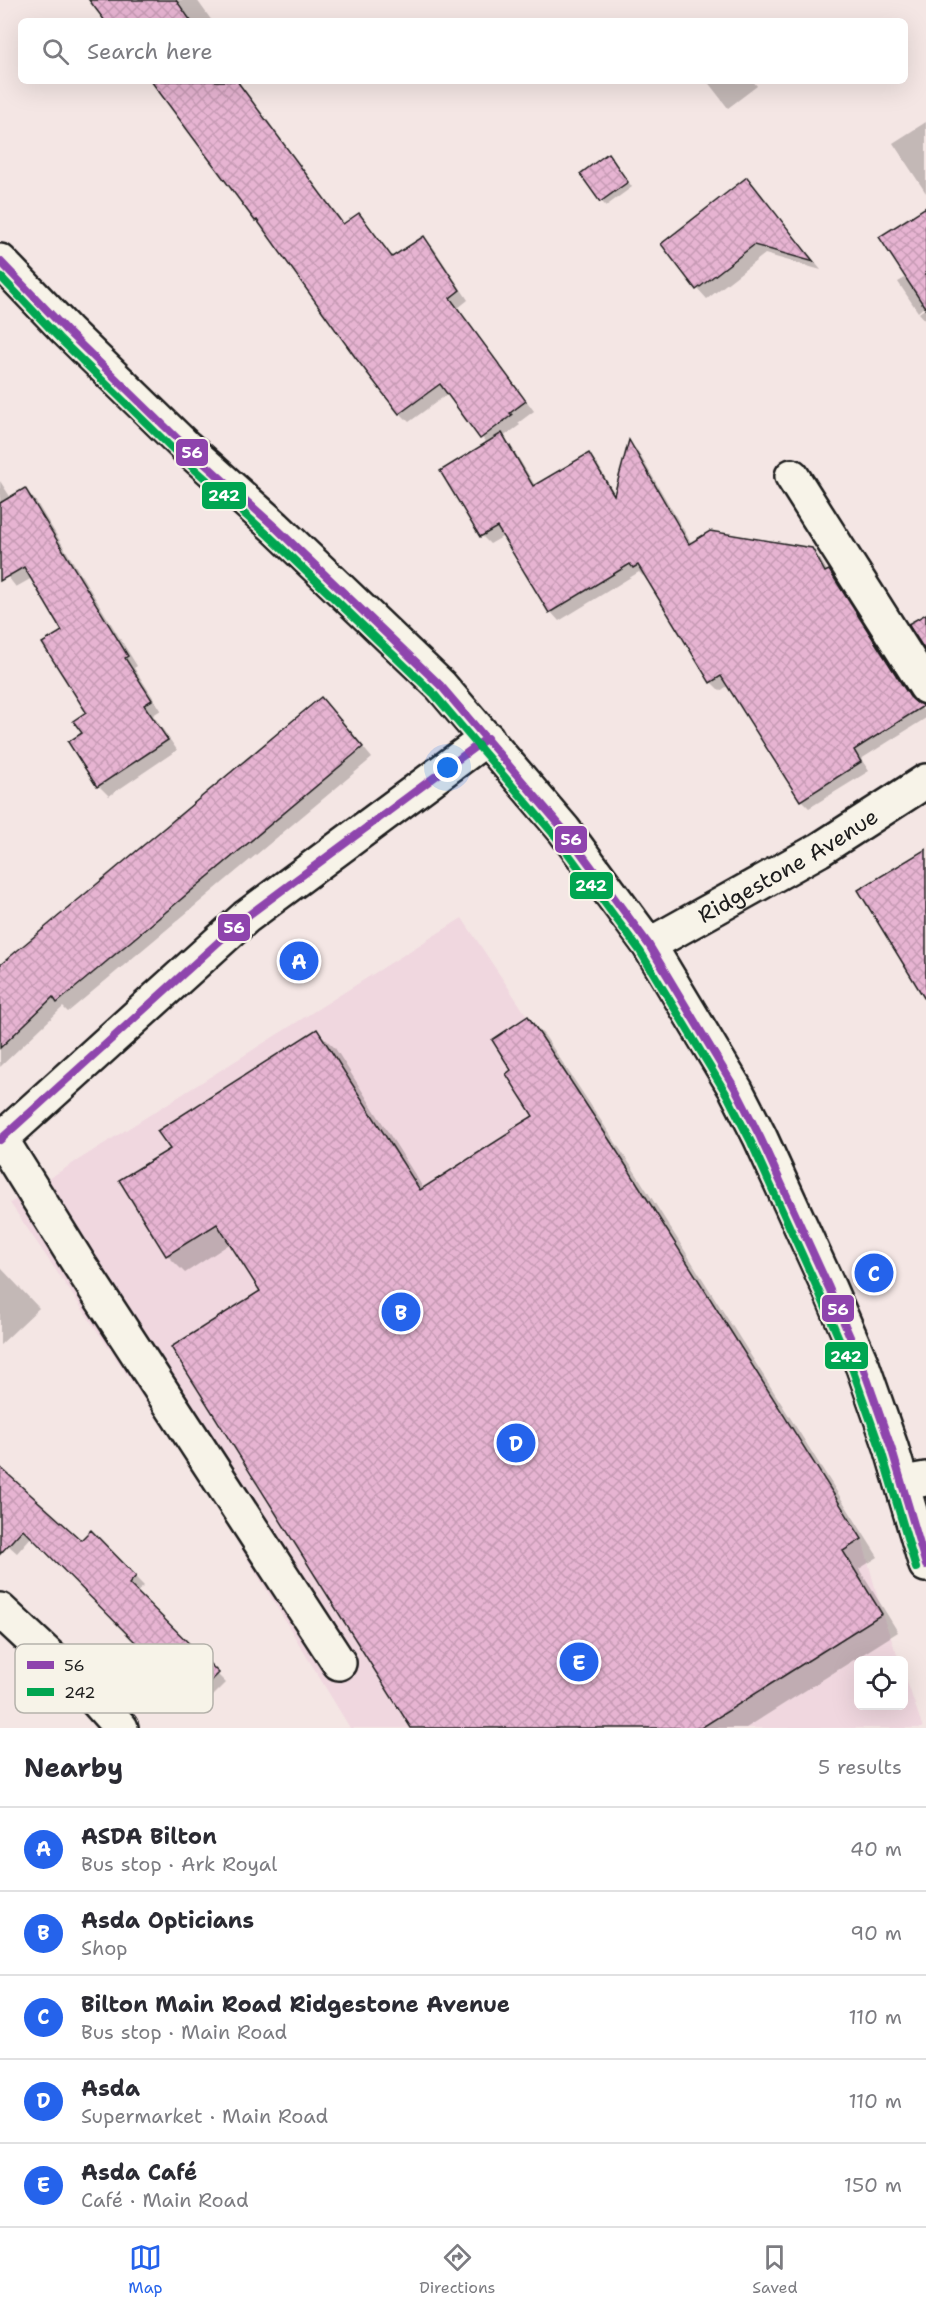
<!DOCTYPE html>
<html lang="en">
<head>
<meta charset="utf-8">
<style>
	:root { --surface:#fff; --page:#f7f7f7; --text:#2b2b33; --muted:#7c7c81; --line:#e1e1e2; --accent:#2563eb }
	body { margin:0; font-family:"Shantell Sans",sans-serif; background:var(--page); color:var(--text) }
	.controls { position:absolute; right:18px; bottom:18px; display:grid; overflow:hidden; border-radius:9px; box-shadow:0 6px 24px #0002 }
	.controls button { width:54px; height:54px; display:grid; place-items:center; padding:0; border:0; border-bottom:2px solid var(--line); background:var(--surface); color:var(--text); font:30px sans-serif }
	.you { position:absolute; left:448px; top:768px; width:21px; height:21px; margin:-15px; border:4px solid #fff; border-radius:50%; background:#1a73e8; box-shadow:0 0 0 9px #1a73e833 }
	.badge { display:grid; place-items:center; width:39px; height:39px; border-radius:50%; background:var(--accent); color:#fff; font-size:20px; font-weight:700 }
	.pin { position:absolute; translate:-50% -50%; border:3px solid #fff; box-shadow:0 2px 6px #0006 }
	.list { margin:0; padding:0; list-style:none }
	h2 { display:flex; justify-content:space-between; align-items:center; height:78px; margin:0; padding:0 24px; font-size:26px }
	h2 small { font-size:20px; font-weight:400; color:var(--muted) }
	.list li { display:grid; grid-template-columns:39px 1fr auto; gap:18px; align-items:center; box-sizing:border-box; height:84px; padding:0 24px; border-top:2px solid var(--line) }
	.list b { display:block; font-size:22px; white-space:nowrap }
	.list p { margin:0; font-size:20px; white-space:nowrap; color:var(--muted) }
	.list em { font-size:20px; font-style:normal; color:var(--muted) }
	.icon { flex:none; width:33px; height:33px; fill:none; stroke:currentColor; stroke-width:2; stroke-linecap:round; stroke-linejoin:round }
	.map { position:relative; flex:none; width:926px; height:1728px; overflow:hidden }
	.search { position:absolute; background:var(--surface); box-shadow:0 6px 24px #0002; left:18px; right:18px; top:18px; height:66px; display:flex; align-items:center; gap:15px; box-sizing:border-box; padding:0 21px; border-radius:9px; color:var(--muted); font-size:22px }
	.sheet { height:498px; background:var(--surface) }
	nav { display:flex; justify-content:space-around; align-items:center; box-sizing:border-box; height:84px; border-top:2px solid var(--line); background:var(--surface); font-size:16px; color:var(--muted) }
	nav a { display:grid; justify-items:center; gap:3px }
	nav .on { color:var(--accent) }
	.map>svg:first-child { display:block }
	.built { fill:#f0d7df }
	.shadow { fill:#0003 }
	.building { fill:url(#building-cross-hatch); stroke:#1c1c1c; stroke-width:1.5 }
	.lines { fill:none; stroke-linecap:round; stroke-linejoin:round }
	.minor-casing { stroke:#1c1c1c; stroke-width:38 }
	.major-casing { stroke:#1c1c1c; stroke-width:38 }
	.minor { stroke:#f7f3e8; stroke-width:33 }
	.major { stroke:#f7f3e8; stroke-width:33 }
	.bus-1-casing { stroke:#f7f3e8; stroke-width:12 }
	.bus-2-casing { stroke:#f7f3e8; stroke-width:12 }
	.bus-1 { stroke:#8e44ad; stroke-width:8 }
	.bus-2 { stroke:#00a651; stroke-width:8 }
	.labels { text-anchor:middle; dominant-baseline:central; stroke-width:4.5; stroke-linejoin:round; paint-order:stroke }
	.street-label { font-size:22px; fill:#1c1c1c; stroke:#f7f3e8 }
	.key { fill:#f7f3e8; stroke:#b5b2ab; stroke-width:1.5 }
	.key-label { font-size:16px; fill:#1c1c1c }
	.line-badge { stroke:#f7f3e8; stroke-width:2 }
	.badge-label { font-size:16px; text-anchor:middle; font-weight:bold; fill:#fff }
</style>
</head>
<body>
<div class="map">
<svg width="926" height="1728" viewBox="0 0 926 1728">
	<defs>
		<pattern id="building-cross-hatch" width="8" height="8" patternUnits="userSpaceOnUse" patternTransform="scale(1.5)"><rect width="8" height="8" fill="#e7b4d2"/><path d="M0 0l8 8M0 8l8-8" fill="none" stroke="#c69ab4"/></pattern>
	</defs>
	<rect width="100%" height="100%" fill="#f4e6e4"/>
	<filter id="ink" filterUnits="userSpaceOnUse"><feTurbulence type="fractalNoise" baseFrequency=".0167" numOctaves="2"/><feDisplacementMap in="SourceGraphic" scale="12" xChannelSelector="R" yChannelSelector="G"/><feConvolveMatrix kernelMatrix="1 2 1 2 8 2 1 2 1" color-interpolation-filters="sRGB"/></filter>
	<g filter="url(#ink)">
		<path class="built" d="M 462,918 L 620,1156 L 862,1539 L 882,1614 L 899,1660 L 858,1660 L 858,1706 L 904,1706 L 904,1673 L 923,1728 L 350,1728 L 207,1492 L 10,1203 Z"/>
		<path class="shadow" d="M 92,0 L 197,0 L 212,21 L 108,21 Z
			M 152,81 L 238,81 L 345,225 L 359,215 L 393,258 L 423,238 L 433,247 L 468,300 L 458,308 L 534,411 L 518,423 L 520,425 L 503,437 L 510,444 L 536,487 L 589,455 L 597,463 L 615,495 L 629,443 L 637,450 L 692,544 L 811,550 L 820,559 L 828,572 L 838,580 L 916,703 L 926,713 L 926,718 L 861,759 L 869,771 L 809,808 L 801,800 L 729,685 L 720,691 L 711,682 L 645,574 L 643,576 L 639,572 L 559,621 L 551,612 L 504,536 L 490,544 L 482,536 L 487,444 L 449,393 L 409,422 L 400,413 L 265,229 L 256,220 Z
			M 707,81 L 753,81 L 757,86 L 728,108 Z
			M 926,122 L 926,193 L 893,143 Z
			M 613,160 L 632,187 L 606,206 L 601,201 Z
			M 747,179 L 821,270 L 765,254 L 707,299 L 698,289 Z
			M 926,209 L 926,305 L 918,312 L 898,282 L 907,277 Z
			M 926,308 L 926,321 L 919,313 Z
			M 0,481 L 11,498 L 25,490 L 35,500 L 137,666 L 134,668 L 161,710 L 153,715 L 177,750 L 109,796 L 99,786 L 84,733 L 88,713 L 64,631 L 32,578 L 16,587 L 0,567 Z
			M 331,709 L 372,758 L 68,1012 L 63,1007 L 0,1067 L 0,967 Z
			M 528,1018 L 545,1036 L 637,1175 L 878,1557 L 859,1569 L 898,1632 L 746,1728 L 413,1728 L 262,1292 L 231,1243 L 185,1273 L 167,1255 L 121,1181 L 172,1149 L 317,1031 L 335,1048 L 424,1189 L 513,1133 L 535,1116 L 513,1070 Z
			M 0,1267 L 39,1308 L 0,1345 Z
			M 0,1469 L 81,1542 L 91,1532 L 144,1586 L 136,1593 L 226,1683 L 194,1715 L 141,1661 L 148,1653 L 32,1536 L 17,1553 L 0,1538 Z"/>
		<path class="building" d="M 89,0 L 176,0 L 191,21 L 105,21 Z
			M 151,81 L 237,81 L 343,224 L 359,213 L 392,257 L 424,236 L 460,290 L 450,298 L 526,401 L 510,413 L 512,415 L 480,439 L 440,384 L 399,414 L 355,357 L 257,220 L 255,221 Z
			M 608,153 L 628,182 L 600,202 L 580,174 Z
			M 747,177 L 814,262 L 754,245 L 696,290 L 661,244 Z
			M 926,207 L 926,309 L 879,237 Z
			M 502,433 L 533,486 L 589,453 L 614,495 L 629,440 L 689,544 L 710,531 L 812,548 L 825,572 L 829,570 L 910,697 L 917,703 L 925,705 L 854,750 L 861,762 L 800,801 L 721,676 L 710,683 L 638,565 L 633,568 L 630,564 L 549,613 L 497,527 L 480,537 L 440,471 Z
			M 25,488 L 128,656 L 125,658 L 152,700 L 144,705 L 168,740 L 97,787 L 68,742 L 82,733 L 73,721 L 86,712 L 42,643 L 62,631 L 24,567 L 0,581 L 0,503 Z
			M 926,614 L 926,652 L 908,624 Z
			M 321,697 L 363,747 L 57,1003 L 53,997 L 0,1048 L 0,965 Z
			M 926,849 L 926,1001 L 858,890 Z
			M 528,1016 L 620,1156 L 862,1539 L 843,1551 L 882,1614 L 701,1728 L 411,1728 L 171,1347 L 260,1291 L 217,1224 L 166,1256 L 119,1180 L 170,1149 L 157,1131 L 317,1029 L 420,1190 L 511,1132 L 510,1130 L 533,1116 L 506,1074 L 511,1070 L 492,1040 Z
			M 0,1467 L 81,1540 L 91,1530 L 136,1576 L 129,1584 L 219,1673 L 185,1707 L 139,1661 L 146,1653 L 23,1529 L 0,1554 Z"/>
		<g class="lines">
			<defs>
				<g id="minor">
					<path d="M 792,476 L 926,687"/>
					<path id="s1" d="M 649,945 L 819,850 L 926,781"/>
					<path d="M 1,1139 L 79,1264 L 339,1663"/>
					<path d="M 0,1140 L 246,917 L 487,738"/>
					<path d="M 903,1483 L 926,1479"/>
					<path d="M 0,1610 L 95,1699 L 121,1728"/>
				</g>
				<path id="major" d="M 0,261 L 66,330 L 186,447 L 275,527 L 441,686 L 564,830 L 649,945 L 736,1090 L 760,1137 L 829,1288 L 863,1367 L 891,1447 L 926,1565"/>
			</defs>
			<use href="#minor" class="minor-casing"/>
			<use href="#major" class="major-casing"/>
			<use href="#minor" class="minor"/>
			<use href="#major" class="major"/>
			<defs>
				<path id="bus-1" d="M 0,261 L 66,330 L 186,447 L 275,527 L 441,686 L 564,830 L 649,945 L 736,1090 L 760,1137 L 829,1288 L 863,1367 L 891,1447 L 926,1565
					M 0,1140 L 246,917 L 487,738"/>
				<path id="bus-2" d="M 0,276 L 59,338 L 179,455 L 268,535 L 433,693 L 556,837 L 640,951 L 727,1095 L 751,1142 L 819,1292 L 853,1371 L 881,1450 L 916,1568"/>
			</defs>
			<use href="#bus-1" class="bus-1-casing"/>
			<use href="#bus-2" class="bus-2-casing"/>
			<use href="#bus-1" class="bus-1"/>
			<use href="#bus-2" class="bus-2"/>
		</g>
	</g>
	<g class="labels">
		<g class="street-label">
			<text stroke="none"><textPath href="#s1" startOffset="160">Ridgestone Avenue</textPath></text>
		</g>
	</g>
	<rect x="15" y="1644" width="198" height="69" rx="9" class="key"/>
	<rect x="27" y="1661" width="27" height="8" fill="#8e44ad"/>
	<rect x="27" y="1688" width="27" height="8" fill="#00a651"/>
	<g class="key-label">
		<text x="64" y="1671">56</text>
		<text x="64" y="1698">242</text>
	</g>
	<g class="line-badge">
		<rect x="175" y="438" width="34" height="29" rx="6" fill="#8e44ad"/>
		<rect x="201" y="481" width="46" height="29" rx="6" fill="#00a651"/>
		<rect x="554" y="825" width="34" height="29" rx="6" fill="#8e44ad"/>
		<rect x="569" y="871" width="45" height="29" rx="6" fill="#00a651"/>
		<rect x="217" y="913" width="34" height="29" rx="6" fill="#8e44ad"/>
		<rect x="821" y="1294" width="34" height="29" rx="6" fill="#8e44ad"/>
		<rect x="824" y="1341" width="45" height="29" rx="6" fill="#00a651"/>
	</g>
	<g class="badge-label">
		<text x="192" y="458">56</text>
		<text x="224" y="501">242</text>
		<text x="571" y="845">56</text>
		<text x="591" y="891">242</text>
		<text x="234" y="933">56</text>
		<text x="838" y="1315">56</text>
		<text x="846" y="1362">242</text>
	</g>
</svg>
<div class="controls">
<button><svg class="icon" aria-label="locate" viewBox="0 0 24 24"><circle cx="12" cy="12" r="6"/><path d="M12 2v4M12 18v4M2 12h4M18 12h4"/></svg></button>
</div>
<div class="you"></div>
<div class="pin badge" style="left:299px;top:961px">A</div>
<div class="pin badge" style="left:401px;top:1312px">B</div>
<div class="pin badge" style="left:874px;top:1273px">C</div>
<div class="pin badge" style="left:516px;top:1443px">D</div>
<div class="pin badge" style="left:579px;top:1662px">E</div>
<div class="search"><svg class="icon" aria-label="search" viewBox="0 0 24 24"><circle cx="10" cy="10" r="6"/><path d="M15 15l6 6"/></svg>Search here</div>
</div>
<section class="sheet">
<h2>Nearby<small>5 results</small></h2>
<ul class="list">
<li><span class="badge">A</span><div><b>ASDA Bilton</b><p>Bus stop · Ark Royal</p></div><em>40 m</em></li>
<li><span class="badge">B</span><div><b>Asda Opticians</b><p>Shop</p></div><em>90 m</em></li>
<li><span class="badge">C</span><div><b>Bilton Main Road Ridgestone Avenue</b><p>Bus stop · Main Road</p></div><em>110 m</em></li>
<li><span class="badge">D</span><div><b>Asda</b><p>Supermarket · Main Road</p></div><em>110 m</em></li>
<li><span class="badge">E</span><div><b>Asda Café</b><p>Café · Main Road</p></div><em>150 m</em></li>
</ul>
</section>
<nav>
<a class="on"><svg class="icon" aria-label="map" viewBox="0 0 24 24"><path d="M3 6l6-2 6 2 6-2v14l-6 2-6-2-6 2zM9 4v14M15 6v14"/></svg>Map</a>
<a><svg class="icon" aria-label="directions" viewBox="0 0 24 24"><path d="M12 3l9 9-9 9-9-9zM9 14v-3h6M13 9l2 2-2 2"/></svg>Directions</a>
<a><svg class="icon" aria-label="saved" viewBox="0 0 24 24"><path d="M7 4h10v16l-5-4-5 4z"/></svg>Saved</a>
</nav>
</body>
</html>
